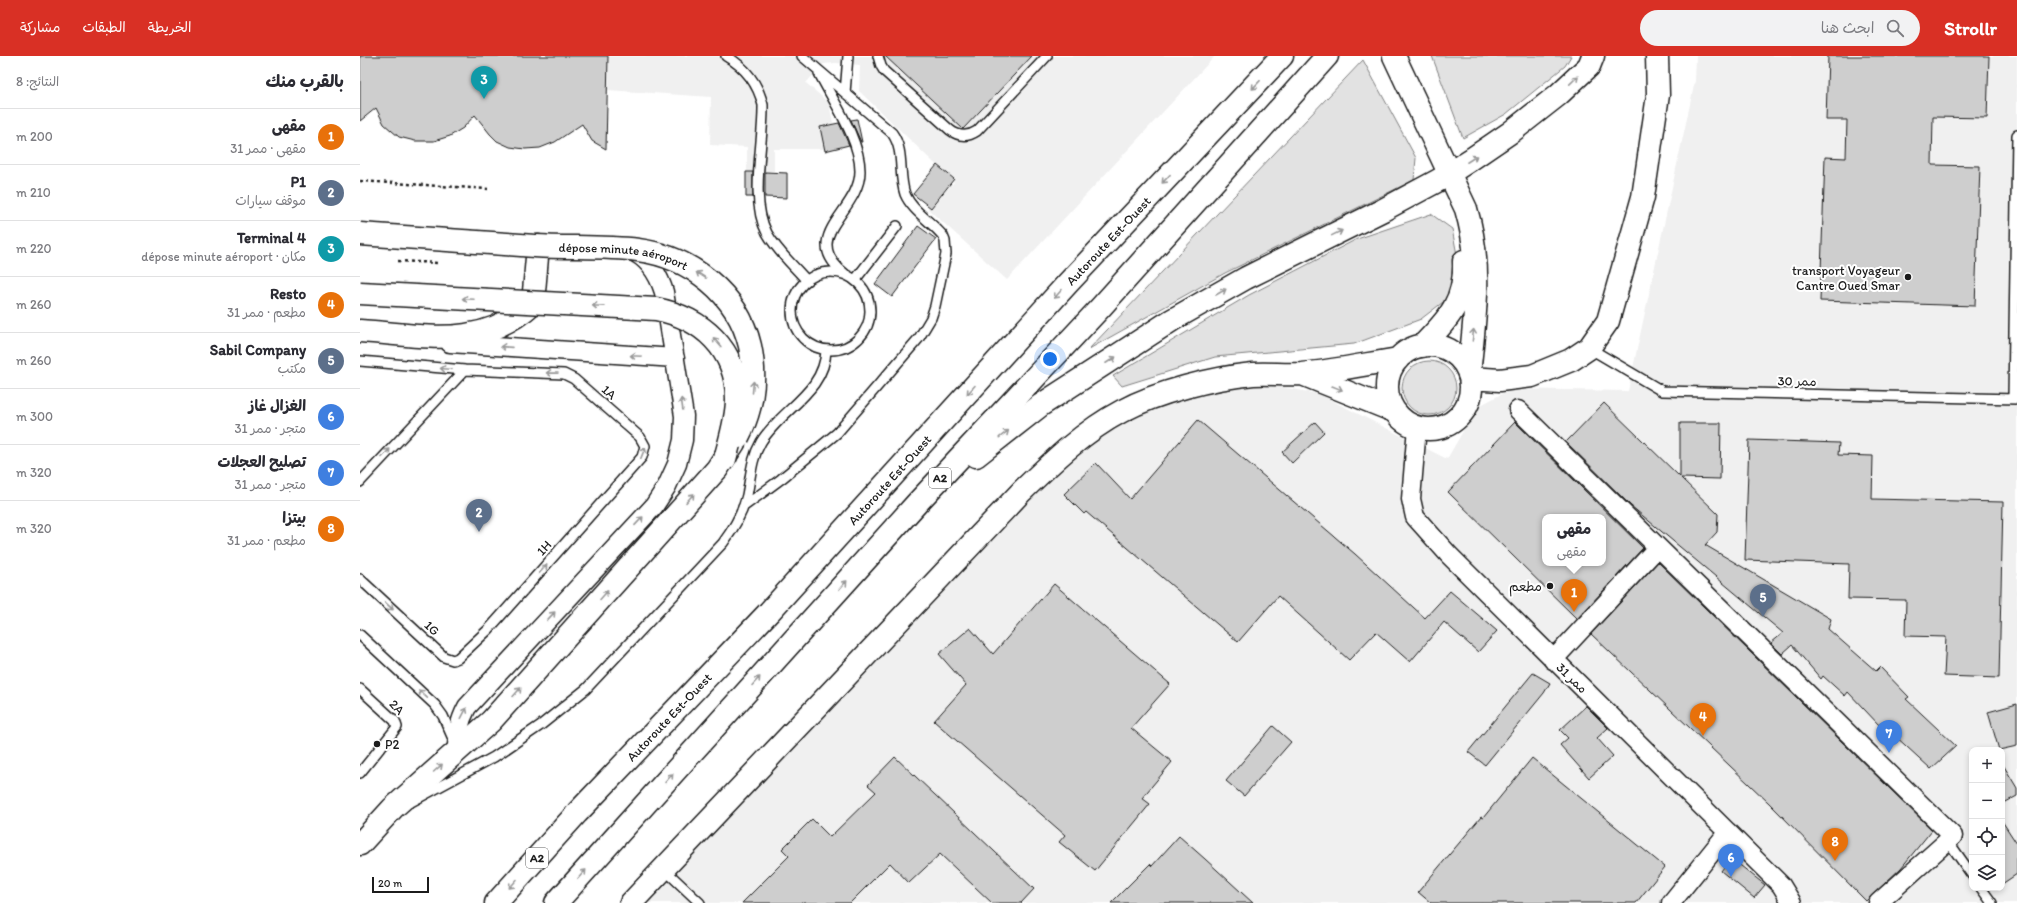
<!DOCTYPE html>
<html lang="ar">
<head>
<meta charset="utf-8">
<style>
	:root { --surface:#fff; --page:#f2f2f3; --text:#2b2b33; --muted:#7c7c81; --line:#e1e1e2; --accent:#d93025 }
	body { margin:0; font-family:Itim,"Playpen Sans Arabic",sans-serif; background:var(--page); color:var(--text); direction:rtl }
	.controls { position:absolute; right:12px; bottom:12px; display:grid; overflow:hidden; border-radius:8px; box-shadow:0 2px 6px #0003 }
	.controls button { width:36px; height:36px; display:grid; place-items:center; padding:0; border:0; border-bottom:1px solid var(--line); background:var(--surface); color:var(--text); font:20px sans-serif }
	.scale { position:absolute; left:12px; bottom:10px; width:57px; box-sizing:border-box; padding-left:4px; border:2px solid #1c1c1c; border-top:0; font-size:11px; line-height:14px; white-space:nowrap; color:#1c1c1c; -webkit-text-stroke:3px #fff; paint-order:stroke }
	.you { position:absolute; left:690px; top:303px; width:14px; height:14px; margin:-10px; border:3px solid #fff; border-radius:50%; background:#1a73e8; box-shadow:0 0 0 6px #1a73e833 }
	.badge { display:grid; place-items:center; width:26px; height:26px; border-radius:50%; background:var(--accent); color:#fff; font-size:13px; font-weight:700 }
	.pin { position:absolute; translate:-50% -33px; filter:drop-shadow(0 1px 2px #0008) }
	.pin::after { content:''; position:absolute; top:21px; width:14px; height:12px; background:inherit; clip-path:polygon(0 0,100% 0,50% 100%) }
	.popup { position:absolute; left:1182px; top:458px; width:64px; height:52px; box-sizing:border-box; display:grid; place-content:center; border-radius:8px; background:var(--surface); filter:drop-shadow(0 1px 3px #0005); font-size:13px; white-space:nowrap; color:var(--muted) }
	.popup b { font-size:15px; color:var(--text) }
	.popup::after { content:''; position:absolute; left:50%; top:100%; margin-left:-8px; border:8px solid transparent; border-top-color:var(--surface) }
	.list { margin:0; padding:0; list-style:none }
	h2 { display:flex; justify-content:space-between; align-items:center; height:52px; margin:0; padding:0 16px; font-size:17px }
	h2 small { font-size:13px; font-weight:400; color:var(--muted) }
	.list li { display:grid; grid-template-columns:26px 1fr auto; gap:12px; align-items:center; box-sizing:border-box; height:56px; padding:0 16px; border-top:1px solid var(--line) }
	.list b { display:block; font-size:15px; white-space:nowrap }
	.list p { margin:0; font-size:13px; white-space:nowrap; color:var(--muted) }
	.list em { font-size:13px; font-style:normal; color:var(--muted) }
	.icon { flex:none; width:22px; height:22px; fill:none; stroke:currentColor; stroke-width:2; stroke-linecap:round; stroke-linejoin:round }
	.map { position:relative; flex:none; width:1657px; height:847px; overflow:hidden; direction:ltr }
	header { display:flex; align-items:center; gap:24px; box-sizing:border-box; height:56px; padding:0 20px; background:var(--accent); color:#fff }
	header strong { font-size:19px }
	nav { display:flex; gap:22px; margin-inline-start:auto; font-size:14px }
	.search { width:280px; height:36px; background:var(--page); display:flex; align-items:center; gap:10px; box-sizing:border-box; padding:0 14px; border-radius:22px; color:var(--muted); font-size:15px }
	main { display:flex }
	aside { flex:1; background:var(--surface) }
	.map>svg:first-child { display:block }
	.built { fill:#f0f0f0; fill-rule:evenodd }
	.green { fill:#e2e2e2; stroke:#7f7f7f }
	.building { fill:#cecece; stroke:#1c1c1c; fill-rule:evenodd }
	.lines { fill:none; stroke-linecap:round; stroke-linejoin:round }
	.lane-casing { stroke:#1c1c1c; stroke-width:12 }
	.street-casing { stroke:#1c1c1c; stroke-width:21 }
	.secondary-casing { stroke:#1c1c1c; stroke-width:25 }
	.highway-casing { stroke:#1c1c1c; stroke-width:25 }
	.path { stroke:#1c1c1c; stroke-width:2.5; stroke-dasharray:3 3; stroke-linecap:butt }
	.lane { stroke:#fff; stroke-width:9 }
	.street { stroke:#fff; stroke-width:18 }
	.secondary { stroke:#fff; stroke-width:22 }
	.highway { stroke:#fff; stroke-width:22 }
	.secondary-bridge-casing { stroke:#1c1c1c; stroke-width:25; stroke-linecap:butt }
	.secondary-bridge { stroke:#fff; stroke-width:22 }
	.oneway { stroke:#999 }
	.poi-dot { fill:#1c1c1c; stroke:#fff; stroke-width:1.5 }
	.labels { text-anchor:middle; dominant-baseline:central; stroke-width:4; stroke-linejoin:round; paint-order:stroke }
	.shield { fill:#fff; stroke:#606060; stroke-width:1 }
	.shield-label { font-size:12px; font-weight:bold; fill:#1c1c1c }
	.street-label { font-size:13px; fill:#1c1c1c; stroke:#fff }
	.poi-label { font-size:13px; fill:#1c1c1c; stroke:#fff; text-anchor:end }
</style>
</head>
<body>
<header>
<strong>Strollr</strong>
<div class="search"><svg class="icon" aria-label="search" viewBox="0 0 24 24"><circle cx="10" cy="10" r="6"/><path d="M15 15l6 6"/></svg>ابحث هنا</div>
<nav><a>الخريطة</a><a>الطبقات</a><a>مشاركة</a></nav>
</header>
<main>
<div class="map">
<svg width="1657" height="847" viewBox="0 0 1657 847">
	<rect width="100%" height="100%" fill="#fff"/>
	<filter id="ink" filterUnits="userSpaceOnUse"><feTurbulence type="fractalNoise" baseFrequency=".025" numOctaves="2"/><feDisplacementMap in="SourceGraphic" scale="8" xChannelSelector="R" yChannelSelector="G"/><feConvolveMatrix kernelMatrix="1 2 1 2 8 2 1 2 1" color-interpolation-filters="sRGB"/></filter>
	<g filter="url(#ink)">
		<path class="built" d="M 0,0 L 855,0 L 647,224 L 568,153 L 594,126 L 499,35 L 500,9 L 476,7 L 463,8 L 446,27 L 469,47 L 478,93 L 414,93 L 414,115 L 408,116 L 407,130 L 387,129 L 387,91 L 350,89 L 351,41 L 247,34 L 246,93 L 232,85 L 223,66 L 216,67 L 208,78 L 195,86 L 180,92 L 165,93 L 150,91 L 137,85 L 130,78 L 115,59 L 103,72 L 90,80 L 74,85 L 55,85 L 39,81 L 30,75 L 24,68 L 16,53 L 12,52 Z
			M 1336,0 L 1657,0 L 1657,847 L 271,847 L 679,425 L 762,363 L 833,339 L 896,326 L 959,338 L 1087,403 L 1117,351 L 1151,333 L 1268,335 L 1335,25 ZM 1185,461 L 1243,461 L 1243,507 L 1185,507 ZM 1612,694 L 1642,694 L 1642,832 L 1612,832 Z"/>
		<path class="green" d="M 1072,0 L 1211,0 L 1205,10 L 1146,58 L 1103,82 Z
			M 1003,4 L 1056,102 L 1054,124 L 865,217 L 729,293 Z
			M 1071,158 L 1092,173 L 1098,204 L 1087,243 L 1061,263 L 994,288 L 855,301 L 762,330 L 753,320 L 889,239 L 997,183 Z
			M1042 332a27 27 0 1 1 54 0a27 27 0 1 1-54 0Z"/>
		<path class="building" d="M 0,0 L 248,0 L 246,93 L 232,85 L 222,68 L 195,86 L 180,92 L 165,93 L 150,91 L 137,85 L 130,78 L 115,59 L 103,72 L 90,80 L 74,85 L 55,85 L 39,81 L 24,68 L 16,52 L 0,65 Z
			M 525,0 L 672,0 L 603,73 Z
			M 1468,0 L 1629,0 L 1627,62 L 1573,61 L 1572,109 L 1620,110 L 1615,250 L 1460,245 L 1465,101 L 1486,102 L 1487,64 L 1466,64 Z
			M 497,63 L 502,86 L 501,86 L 491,64 Z
			M 479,67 L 489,89 L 465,95 L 460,71 Z
			M 577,109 L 594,123 L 571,152 L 553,138 Z
			M 386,116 L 393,116 L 393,141 L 386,141 Z
			M 405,116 L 427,117 L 427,142 L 405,141 Z
			M 558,170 L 576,183 L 532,241 L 515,228 Z
			M 1244,347 L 1320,421 L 1320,367 L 1361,367 L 1360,423 L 1321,422 L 1358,458 L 1357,476 L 1345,489 L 1471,563 L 1468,573 L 1516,615 L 1520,611 L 1549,641 L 1546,643 L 1596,690 L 1571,713 L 1521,667 L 1519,669 L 1488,636 L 1485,640 L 1463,620 L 1461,623 L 1432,589 L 1422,598 L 1411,587 L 1423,577 L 1271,450 L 1206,386 Z
			M 838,364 L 995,498 L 1065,562 L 1090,535 L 1137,575 L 1118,596 L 1084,566 L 1050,606 L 1016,576 L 989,604 L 918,540 L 878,586 L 726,456 L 724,458 L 704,438 L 736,407 L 770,443 Z
			M 955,366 L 964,376 L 932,407 L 922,396 Z
			M 1155,366 L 1283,492 L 1217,563 L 1088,436 ZM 1185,461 L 1243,461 L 1243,507 L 1185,507 Z
			M 1389,384 L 1479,387 L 1478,399 L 1513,400 L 1512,443 L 1643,446 L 1639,622 L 1584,620 L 1586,581 L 1545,580 L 1546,544 L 1488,543 L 1489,508 L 1385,504 Z
			M 1298,506 L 1572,774 L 1541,812 L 1506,845 L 1409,747 L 1231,578 Z
			M 694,528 L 810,628 L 771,672 L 812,706 L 782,742 L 790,748 L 735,815 L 699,786 L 705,779 L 574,665 L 606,629 L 579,598 L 610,572 L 633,598 Z
			M 1173,617 L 1190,627 L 1184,637 L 1125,709 L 1108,696 Z
			M 1657,648 L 1657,690 L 1639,694 L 1628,656 Z
			M 1226,650 L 1248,672 L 1237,682 L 1253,700 L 1229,722 L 1200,689 L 1208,682 L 1200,674 Z
			M 913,670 L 931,686 L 884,740 L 866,725 Z
			M 535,701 L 674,833 L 661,847 L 632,847 L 580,798 L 549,827 L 530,807 L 490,847 L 382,847 L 429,800 L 422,793 L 452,763 L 470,781 L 516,736 L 508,729 Z
			M 1172,702 L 1305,811 L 1276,847 L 1071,847 L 1058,836 L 1121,761 L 1123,762 Z
			M 1642,707 L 1657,732 L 1657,740 L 1642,748 Z
			M 1642,765 L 1657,788 L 1657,818 L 1642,828 Z
			M 819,780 L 845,803 L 893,847 L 751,847 L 790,808 L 792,810 Z
			M 1371,802 L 1405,829 L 1394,842 L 1361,815 Z"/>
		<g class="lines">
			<defs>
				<path id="lane" d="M 366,0 C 385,11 398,28 403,49 C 404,87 389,143 407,177 C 417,195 433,209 446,224
					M 518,0 L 521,10 L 524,15 L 590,74 C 599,81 608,81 617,75 L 687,0
					M 459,17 C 473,45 500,83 500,115 C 500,156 437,180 485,218
					M 485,37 L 488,0
					M432 255a39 39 0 1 1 78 0a39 39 0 1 1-78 0Z
					M 495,224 L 537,170
					M 1229,292 L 1302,335 L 1657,343
					M 0,305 L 105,314 L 204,318 L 214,323 L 280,381 L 285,390 L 282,401 L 129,573 L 98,602 L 93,604 L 84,601 L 0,523
					M 1653,343 L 1657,79
					M 0,426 L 105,314
					M 383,451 L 421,423 L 477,377 L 559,282 L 571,262 L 575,250 L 586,198 L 585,185 L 583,180 C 572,166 552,155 545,138 C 538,118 545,95 532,77 L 442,0
					M 0,579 L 75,649 L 83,660 L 94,685
					M 0,633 L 35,665 L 37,671 L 0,717
					M 51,746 L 134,701 L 181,669 L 226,633 L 363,487 C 374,472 383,457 387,439 C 391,420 391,403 401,386 C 421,353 465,336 466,294
					M 1588,785 L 1612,819
					M 304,813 L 340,847
					M 1621,832 L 1632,847"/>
				<path id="street" d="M 90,287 L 315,302
					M 1158,354 L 1593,780 L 1518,847
					M 1057,371 L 1051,443 L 1055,461 L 1089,499 L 1421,829 L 1432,847
					M 1193,604 L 1298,491
					M 97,694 C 97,678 99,666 107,651 L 294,450 L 307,430 L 317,408 L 323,384 L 324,360 L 304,236 C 298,217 288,201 269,194
					M 1311,847 L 1368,776"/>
				<path id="secondary" d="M 0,275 C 65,279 120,295 173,247 L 178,190
					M1027 331a42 42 0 1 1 84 0a42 42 0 1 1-84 0Z
					M 942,318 L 1034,355
					M 1110,322 L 1140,324 L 1172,320 L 1211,304 L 1229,292 L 1248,265 L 1283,141 L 1298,39 L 1297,0
					M 0,788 L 33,752 L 131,665 L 357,413 L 374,387
					M 271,847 L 662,435 C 693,405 724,375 762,355 C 797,336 853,322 893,318 C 909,317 925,319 942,318 C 974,315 1006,308 1038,303"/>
				<g id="highway">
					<path d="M 1034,0 L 1106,153 C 1123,211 1115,259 1109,318"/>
					<path d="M 1062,290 C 1089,263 1106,244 1104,205"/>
					<path d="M 616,400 L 681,349 L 812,264 L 886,222 L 1023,154 L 1079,124 L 1110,104 L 1151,76 L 1198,39 L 1229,10 L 1233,0"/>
					<path id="s1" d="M 136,847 L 217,757 L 409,556 L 708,227 L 922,0"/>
					<path d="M 196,847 L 558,446 L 741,251 L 967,0"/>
				</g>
			</defs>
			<use href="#lane" class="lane-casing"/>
			<use href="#street" class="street-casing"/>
			<use href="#secondary" class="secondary-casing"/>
			<use href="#highway" class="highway-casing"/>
			<path class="path" d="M 0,125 L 128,133
				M 38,205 L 79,207"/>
			<use href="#lane" class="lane"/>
			<use href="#street" class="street"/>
			<use href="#secondary" class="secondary"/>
			<use href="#highway" class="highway"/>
			<defs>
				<g id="secondary-bridge">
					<path id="s2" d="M 0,178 C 58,182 117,186 175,190 C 209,192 244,190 278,194 C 331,201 378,238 390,290 C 397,323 393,352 378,381"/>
					<path d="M 0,237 L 296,253 C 342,262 377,293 377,343 C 377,363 370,384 365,403"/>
				</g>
			</defs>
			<use href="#secondary-bridge" class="secondary-bridge-casing"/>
			<use href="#secondary-bridge" class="secondary-bridge"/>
		</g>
		<defs><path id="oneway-shaft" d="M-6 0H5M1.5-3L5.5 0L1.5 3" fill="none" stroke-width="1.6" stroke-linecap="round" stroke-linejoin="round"/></defs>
		<g class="oneway">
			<use href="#oneway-shaft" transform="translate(1214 24) rotate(-44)"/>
			<use href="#oneway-shaft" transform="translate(896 29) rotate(133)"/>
			<use href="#oneway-shaft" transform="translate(1112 103) rotate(-33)"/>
			<use href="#oneway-shaft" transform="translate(806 123) rotate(133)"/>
			<use href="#oneway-shaft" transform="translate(977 177) rotate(-26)"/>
			<use href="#oneway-shaft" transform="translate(341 219) rotate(-147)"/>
			<use href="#oneway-shaft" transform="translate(861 236) rotate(-30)"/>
			<use href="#oneway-shaft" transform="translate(698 238) rotate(132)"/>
			<use href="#oneway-shaft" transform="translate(108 243) rotate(-177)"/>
			<use href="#oneway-shaft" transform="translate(238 250) rotate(-177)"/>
			<use href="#oneway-shaft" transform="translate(1113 279) rotate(-84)"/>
			<use href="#oneway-shaft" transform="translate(357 286) rotate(-130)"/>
			<use href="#oneway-shaft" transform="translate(146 291) rotate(-176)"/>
			<use href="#oneway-shaft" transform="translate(276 300) rotate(-177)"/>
			<use href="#oneway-shaft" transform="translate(751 304) rotate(-33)"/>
			<use href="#oneway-shaft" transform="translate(86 313) rotate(-175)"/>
			<use href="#oneway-shaft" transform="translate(192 317) rotate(-179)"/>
			<use href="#oneway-shaft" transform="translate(393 331) rotate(-85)"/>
			<use href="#oneway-shaft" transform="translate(977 332) rotate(22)"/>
			<use href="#oneway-shaft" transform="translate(611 334) rotate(132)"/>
			<use href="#oneway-shaft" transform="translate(322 348) rotate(-98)"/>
			<use href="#oneway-shaft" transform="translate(644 378) rotate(-38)"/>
			<use href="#oneway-shaft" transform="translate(26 397) rotate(-47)"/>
			<use href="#oneway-shaft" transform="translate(283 397) rotate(-68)"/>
			<use href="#oneway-shaft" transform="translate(330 442) rotate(-48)"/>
			<use href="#oneway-shaft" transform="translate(279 465) rotate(-47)"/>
			<use href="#oneway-shaft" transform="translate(183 513) rotate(-48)"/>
			<use href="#oneway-shaft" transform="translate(483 529) rotate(-48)"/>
			<use href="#oneway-shaft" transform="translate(244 539) rotate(-48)"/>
			<use href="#oneway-shaft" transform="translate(29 550) rotate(43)"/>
			<use href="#oneway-shaft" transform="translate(191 560) rotate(-47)"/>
			<use href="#oneway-shaft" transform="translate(396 625) rotate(-48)"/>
			<use href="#oneway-shaft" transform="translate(157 636) rotate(-48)"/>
			<use href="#oneway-shaft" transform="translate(63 638) rotate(-137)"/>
			<use href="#oneway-shaft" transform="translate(104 657) rotate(-63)"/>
			<use href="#oneway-shaft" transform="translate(78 712) rotate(-42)"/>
			<use href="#oneway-shaft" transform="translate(309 722) rotate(-48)"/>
			<use href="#oneway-shaft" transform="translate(222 818) rotate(-48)"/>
			<use href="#oneway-shaft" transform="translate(153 828) rotate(132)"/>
		</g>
	</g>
	<g class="poi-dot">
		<circle cx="1548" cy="221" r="4"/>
		<circle cx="1190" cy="530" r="4"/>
		<circle cx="17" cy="688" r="4"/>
	</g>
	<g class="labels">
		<g class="shield">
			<rect x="569" y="412" width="22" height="20" rx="3"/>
			<rect x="166" y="792" width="22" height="20" rx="3"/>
		</g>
		<g class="shield-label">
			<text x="580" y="422">A2</text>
			<text x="177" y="802">A2</text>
		</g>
		<g class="street-label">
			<text stroke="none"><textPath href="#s1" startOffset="902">Autoroute Est-Ouest</textPath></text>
			<text stroke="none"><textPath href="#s2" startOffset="265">dépose minute aéroport</textPath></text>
			<text transform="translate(1437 325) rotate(1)">ممر 30</text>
			<text transform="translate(249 336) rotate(41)">1A</text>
			<text stroke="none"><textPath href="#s1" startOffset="578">Autoroute Est-Ouest</textPath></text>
			<text transform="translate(184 492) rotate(-48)">1H</text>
			<text transform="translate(72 572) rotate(43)">1G</text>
			<text transform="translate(1212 622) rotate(44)">ممر 31</text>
			<text transform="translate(37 651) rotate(48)">2A</text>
			<text stroke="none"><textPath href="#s1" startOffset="254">Autoroute Est-Ouest</textPath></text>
		</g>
		<g class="poi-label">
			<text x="1540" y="214">transport Voyageur<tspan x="1540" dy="15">Cantre Oued Smar</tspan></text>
			<text x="1182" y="530">مطعم</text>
			<text x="25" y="688" text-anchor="start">P2</text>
		</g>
	</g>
</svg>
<div class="controls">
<button>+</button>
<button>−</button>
<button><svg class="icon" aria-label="locate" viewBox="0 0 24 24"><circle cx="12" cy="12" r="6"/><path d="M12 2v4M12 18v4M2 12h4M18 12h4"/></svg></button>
<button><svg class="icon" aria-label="layers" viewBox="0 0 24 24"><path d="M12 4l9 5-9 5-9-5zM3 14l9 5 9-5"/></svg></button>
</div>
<div class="scale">20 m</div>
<div class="you"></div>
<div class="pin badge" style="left:1214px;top:556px;background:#e8710a">1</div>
<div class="popup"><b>مقهى</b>مقهى</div>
<div class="pin badge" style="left:119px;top:476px;background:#5c6f8a">2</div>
<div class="pin badge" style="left:124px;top:43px;background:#0f9aa8">3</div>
<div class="pin badge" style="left:1343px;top:680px;background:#e8710a">4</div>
<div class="pin badge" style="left:1403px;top:561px;background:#5c6f8a">5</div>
<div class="pin badge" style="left:1371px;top:821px;background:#3f7fe0">6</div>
<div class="pin badge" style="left:1529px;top:697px;background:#3f7fe0">7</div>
<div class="pin badge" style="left:1475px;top:805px;background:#e8710a">8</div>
</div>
<aside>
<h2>بالقرب منك<small>النتائج: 8</small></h2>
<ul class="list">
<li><span class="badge" style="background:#e8710a">1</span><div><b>مقهى</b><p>مقهى · ممر 31</p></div><em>200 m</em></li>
<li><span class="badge" style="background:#5c6f8a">2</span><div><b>P1</b><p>موقف سيارات</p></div><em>210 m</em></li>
<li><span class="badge" style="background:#0f9aa8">3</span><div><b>Terminal 4</b><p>مكان · dépose minute aéroport</p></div><em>220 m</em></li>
<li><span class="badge" style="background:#e8710a">4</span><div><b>Resto</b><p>مطعم · ممر 31</p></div><em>260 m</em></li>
<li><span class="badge" style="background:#5c6f8a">5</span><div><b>Sabil Company</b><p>مكتب</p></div><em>260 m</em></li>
<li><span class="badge" style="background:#3f7fe0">6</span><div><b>الغزال غاز</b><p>متجر · ممر 31</p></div><em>300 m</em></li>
<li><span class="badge" style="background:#3f7fe0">7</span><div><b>تصليح العجلات</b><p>متجر · ممر 31</p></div><em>320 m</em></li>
<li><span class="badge" style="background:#e8710a">8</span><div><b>بيتزا</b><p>مطعم · ممر 31</p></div><em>320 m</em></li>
</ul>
</aside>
</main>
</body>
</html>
